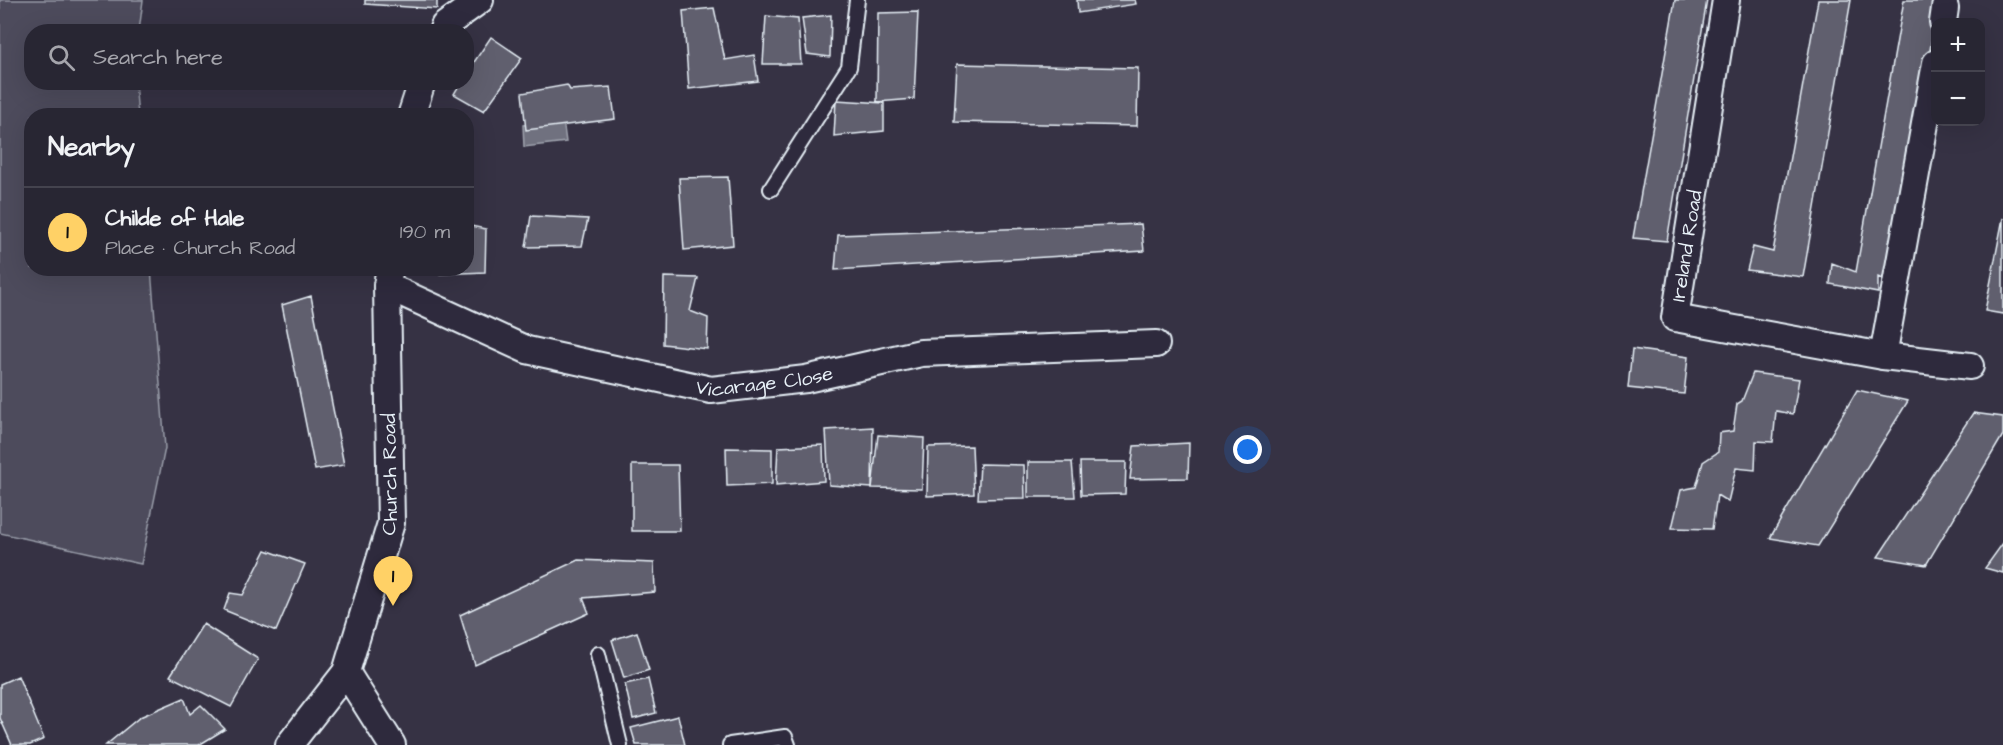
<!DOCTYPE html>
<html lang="en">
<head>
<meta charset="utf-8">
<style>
	:root { --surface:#282633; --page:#34323f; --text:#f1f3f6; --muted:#a5a5ac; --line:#44434e; --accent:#ffd166 }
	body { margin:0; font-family:"Architects Daughter",sans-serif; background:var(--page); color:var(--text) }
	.controls { position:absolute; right:18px; top:18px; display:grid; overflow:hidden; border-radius:12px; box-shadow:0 6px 24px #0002 }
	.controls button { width:54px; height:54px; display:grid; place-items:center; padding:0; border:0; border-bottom:2px solid var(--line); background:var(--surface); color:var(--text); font:30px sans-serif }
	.you { position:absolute; left:1248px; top:450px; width:21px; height:21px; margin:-15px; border:4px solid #fff; border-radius:50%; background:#1a73e8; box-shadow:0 0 0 9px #1a73e833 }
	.badge { display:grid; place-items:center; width:39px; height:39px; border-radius:50%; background:var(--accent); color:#111; font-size:20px; font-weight:700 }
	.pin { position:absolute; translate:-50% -50px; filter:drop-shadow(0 2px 3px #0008) }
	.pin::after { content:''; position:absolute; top:32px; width:21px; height:18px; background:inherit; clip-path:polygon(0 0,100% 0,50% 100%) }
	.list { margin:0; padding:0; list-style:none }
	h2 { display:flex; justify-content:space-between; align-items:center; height:78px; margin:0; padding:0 24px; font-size:26px }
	h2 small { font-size:20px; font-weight:400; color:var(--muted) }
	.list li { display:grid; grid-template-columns:39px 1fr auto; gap:18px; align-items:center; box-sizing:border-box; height:90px; padding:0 24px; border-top:2px solid var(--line) }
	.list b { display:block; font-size:22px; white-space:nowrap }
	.list p { margin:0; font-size:20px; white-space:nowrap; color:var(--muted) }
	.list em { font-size:20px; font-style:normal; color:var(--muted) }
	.icon { flex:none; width:33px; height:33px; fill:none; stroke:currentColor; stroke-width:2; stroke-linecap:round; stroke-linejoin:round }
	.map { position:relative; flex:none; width:2003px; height:745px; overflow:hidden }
	.search { position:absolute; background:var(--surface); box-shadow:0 6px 24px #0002; left:24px; top:24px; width:450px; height:66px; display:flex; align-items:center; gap:15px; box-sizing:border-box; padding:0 21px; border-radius:24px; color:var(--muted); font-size:22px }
	.panel { position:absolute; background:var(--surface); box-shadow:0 6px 24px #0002; left:24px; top:108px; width:450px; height:168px; border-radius:24px }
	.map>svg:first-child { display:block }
	.green { fill:#4d4b5c; stroke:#9a9eaa; stroke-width:1.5 }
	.water { fill:#70717f; stroke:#a0a4af; stroke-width:1.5 }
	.building { fill:#605e6e; stroke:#e8f1f8; stroke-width:1.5 }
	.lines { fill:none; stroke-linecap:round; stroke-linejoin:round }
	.service-casing { stroke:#e8f1f8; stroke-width:18 }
	.minor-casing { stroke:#e8f1f8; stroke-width:30 }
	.service { stroke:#2f2a3d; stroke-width:14 }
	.minor { stroke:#2f2a3d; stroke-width:26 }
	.labels { text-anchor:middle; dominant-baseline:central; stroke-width:4.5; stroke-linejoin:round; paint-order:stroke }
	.street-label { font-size:20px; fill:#e8f1f8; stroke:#2f2a3d }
</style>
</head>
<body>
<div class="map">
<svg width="2003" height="745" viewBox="0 0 2003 745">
	<rect width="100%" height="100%" fill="#363244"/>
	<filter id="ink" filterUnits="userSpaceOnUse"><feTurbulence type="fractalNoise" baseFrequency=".0167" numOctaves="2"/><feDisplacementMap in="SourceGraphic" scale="12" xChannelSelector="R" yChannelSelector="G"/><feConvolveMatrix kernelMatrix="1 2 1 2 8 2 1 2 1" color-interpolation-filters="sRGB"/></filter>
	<g filter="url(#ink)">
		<path class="green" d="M 0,0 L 143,0 L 139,31 L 32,32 L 32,82 L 135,83 L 138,115 L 32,116 L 32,268 L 151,269 L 165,448 L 141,564 L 0,533 Z"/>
		<path class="water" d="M 563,120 L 566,142 L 524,147 L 523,125 Z"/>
		<path class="building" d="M 365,0 L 437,0 L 437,9 L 365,4 Z
			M 1077,0 L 1135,0 L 1136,4 L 1078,13 Z
			M 1675,0 L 1707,0 L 1667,241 L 1633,238 Z
			M 1818,0 L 1851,0 L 1803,277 L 1747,270 L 1753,247 L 1773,252 Z
			M 1904,0 L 1939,0 L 1888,281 L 1878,277 L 1878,293 L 1830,284 L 1832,263 L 1856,272 Z
			M 714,8 L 725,60 L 754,55 L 758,81 L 689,89 L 683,11 Z
			M 918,12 L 914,99 L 877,102 L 878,13 Z
			M 831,15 L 830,57 L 807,54 L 802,18 Z
			M 766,16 L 798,19 L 801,64 L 763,64 Z
			M 491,37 L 522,58 L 484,111 L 454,94 L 461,82 L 466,82 L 466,74 Z
			M 957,64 L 1138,68 L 1137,126 L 954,122 Z
			M 567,85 L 570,90 L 611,87 L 615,119 L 526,130 L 522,93 Z
			M 836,100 L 884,103 L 884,131 L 834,136 Z
			M 728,177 L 733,245 L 684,250 L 679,178 Z
			M 531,216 L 588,219 L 582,246 L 526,247 Z
			M 2003,218 L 2003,314 L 1985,311 Z
			M 1141,224 L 1144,251 L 835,270 L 838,235 Z
			M 466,225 L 486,229 L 485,272 L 440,274 L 440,268 L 466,268 Z
			M 664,277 L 698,278 L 690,311 L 708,318 L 707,349 L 663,344 Z
			M 311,296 L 344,465 L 315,470 L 282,305 Z
			M 1632,349 L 1688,357 L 1684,394 L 1628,388 Z
			M 1753,373 L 1799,379 L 1793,414 L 1776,411 L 1773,442 L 1756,441 L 1755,470 L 1736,468 L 1728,502 L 1717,495 L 1712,529 L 1672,528 L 1681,490 L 1696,487 L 1703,462 L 1718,452 L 1719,433 L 1733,431 L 1737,404 L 1742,401 Z
			M 1857,390 L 1908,401 L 1818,546 L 1770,538 Z
			M 1973,413 L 2003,417 L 2003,435 L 1926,565 L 1878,557 Z
			M 873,427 L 872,488 L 829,485 L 826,430 Z
			M 878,435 L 924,438 L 922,489 L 872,488 Z
			M 1189,443 L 1188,478 L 1130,479 L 1134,446 Z
			M 823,445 L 824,481 L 776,485 L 778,447 Z
			M 972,446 L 974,494 L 927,496 L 928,447 Z
			M 726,448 L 772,449 L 772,484 L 727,486 Z
			M 1028,462 L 1072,462 L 1075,497 L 1028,497 Z
			M 1080,462 L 1126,462 L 1125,494 L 1081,495 Z
			M 980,464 L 1024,465 L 1025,498 L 978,499 Z
			M 632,465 L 678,465 L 680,531 L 632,531 Z
			M 2003,543 L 2003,573 L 1985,568 Z
			M 266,550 L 305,564 L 276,631 L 224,610 L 230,593 L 243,595 Z
			M 578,560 L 654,563 L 655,592 L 583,598 L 589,613 L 475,665 L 460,615 Z
			M 203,624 L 258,659 L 231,707 L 170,676 Z
			M 637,632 L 649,670 L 624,678 L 612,640 Z
			M 18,676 L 44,739 L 30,745 L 12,745 L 0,718 L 0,684 Z
			M 648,679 L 656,713 L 633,719 L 625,684 Z
			M 184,698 L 190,714 L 201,705 L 225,729 L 199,745 L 106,745 L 140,717 Z
			M 678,716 L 685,745 L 636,745 L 631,728 Z"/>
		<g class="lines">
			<defs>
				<path id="service" d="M 771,189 L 849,67 L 857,0
					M 598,654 L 620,745
					M 730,745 L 785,737 L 788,745"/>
				<g id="minor">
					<path d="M 1726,0 L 1675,318 L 1883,356 L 1936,63"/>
					<path d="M 1943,22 L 1945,8"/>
					<path d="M 442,32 L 444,26 L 480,0"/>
					<path d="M 411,116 L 422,82"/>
					<path id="s1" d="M 387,286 L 527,350 L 711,390 L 806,379 L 921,353 L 1156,344"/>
					<path d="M 1883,356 L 1970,366"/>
					<path d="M 346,672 L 392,745"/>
					<path id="s2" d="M 289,745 L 346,672 L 391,523 L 387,286 L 389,272"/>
				</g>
			</defs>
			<use href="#service" class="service-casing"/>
			<use href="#minor" class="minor-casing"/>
			<use href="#service" class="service"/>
			<use href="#minor" class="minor"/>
		</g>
	</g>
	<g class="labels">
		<g class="street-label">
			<text transform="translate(1687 246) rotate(-81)">Ireland Road</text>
			<text stroke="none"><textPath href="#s1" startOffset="396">Vicarage Close</textPath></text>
			<text stroke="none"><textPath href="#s2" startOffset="297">Church Road</textPath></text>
		</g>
	</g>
</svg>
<div class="controls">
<button>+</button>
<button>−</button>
</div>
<div class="you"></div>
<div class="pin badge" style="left:393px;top:606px">1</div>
<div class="search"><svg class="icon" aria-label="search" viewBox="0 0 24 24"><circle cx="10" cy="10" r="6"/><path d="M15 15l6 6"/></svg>Search here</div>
<section class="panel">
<h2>Nearby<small></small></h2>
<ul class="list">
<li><span class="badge">1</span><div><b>Childe of Hale</b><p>Place · Church Road</p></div><em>190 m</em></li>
</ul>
</section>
</div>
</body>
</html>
